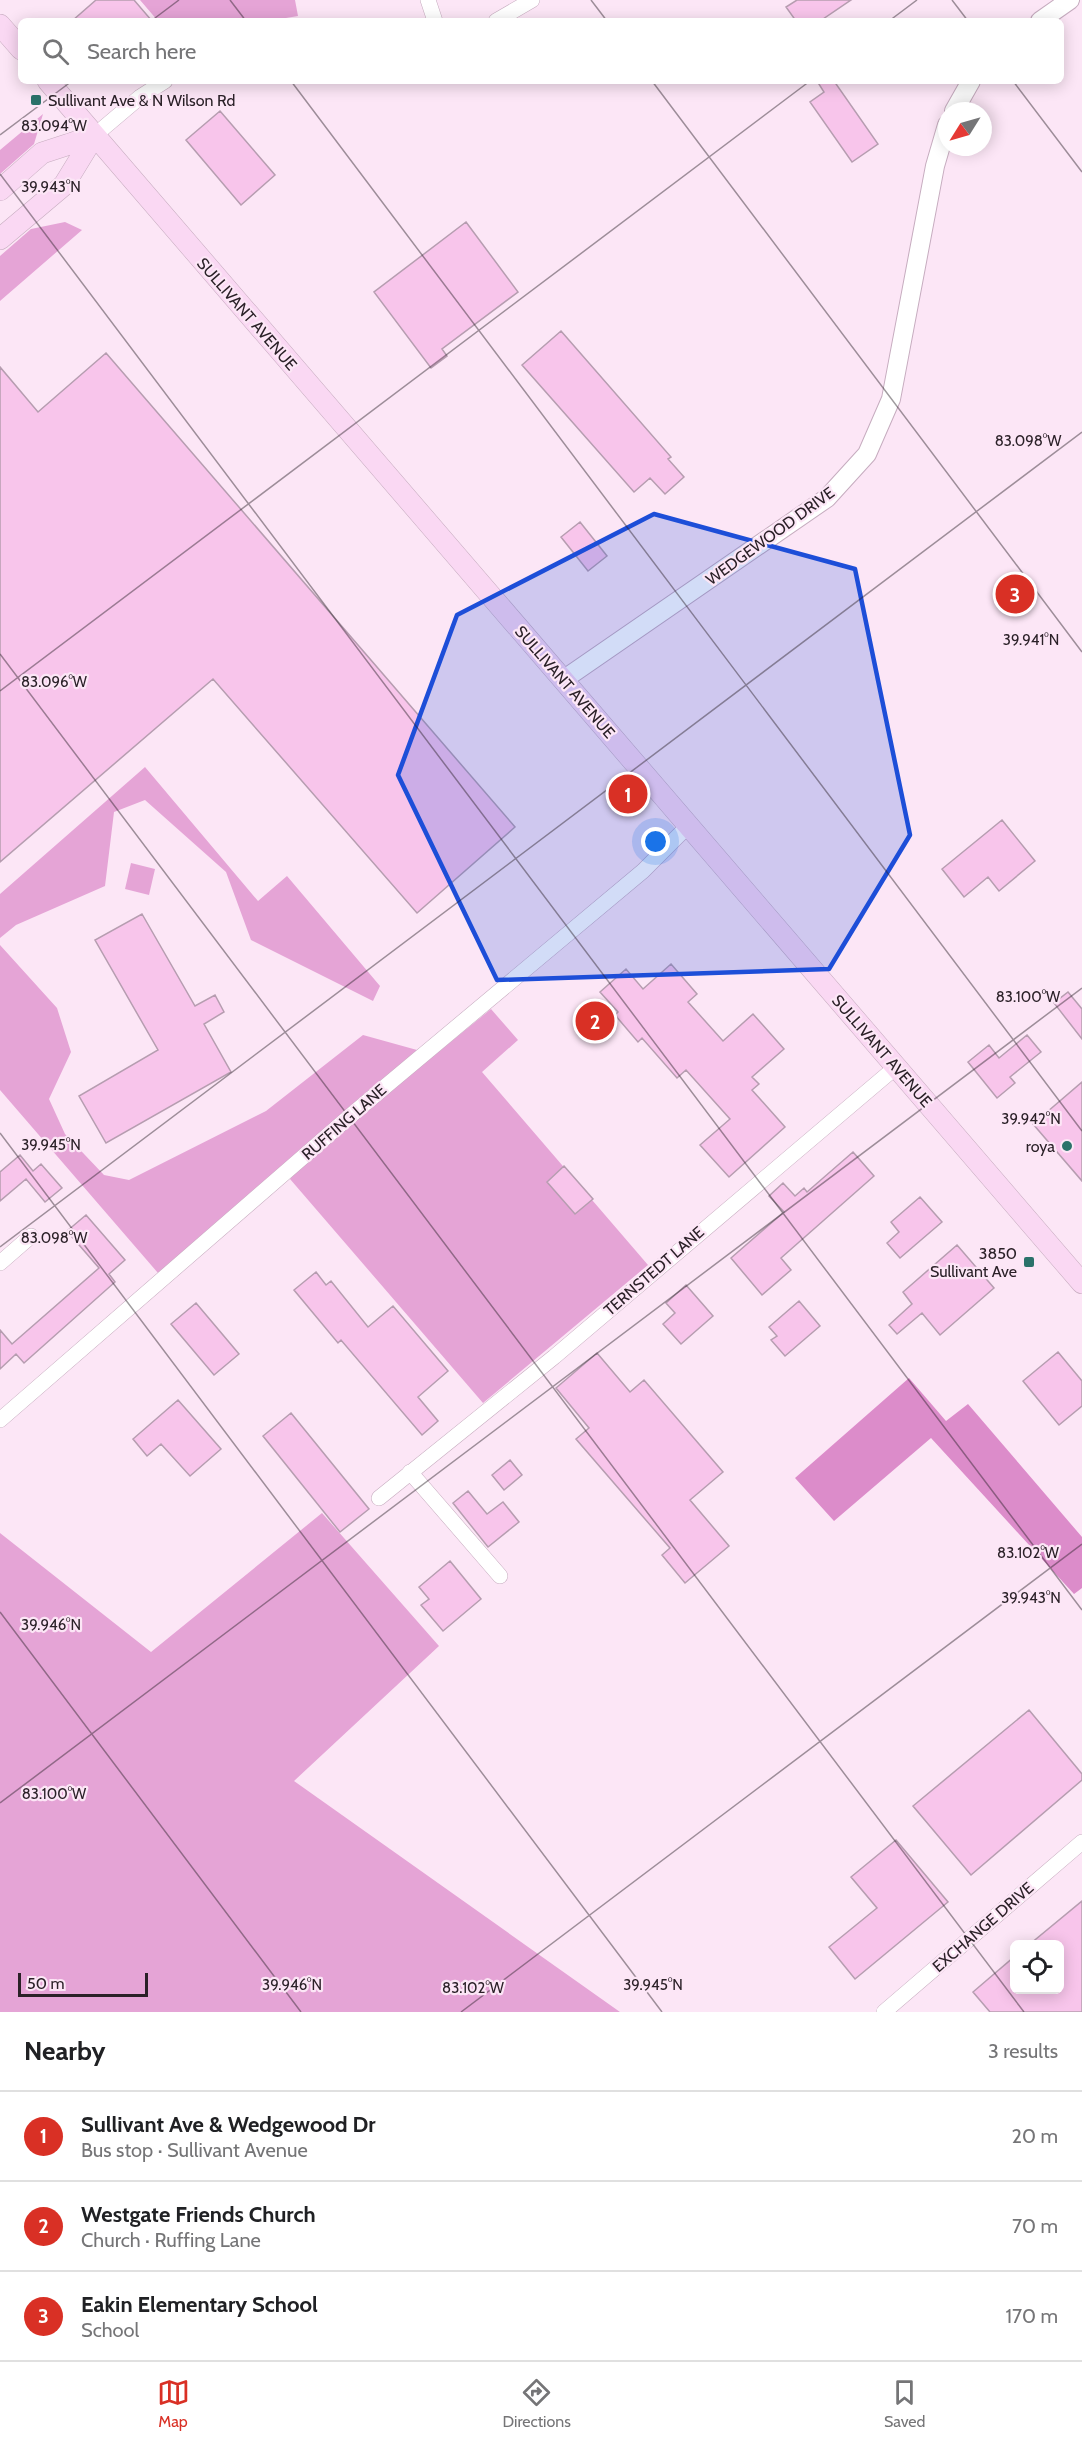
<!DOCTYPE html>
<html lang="en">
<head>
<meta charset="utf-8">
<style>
	:root { --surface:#fff; --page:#f2f2f2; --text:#202124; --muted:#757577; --line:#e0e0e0; --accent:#d93025 }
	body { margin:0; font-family:Cabin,sans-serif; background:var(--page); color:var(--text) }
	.controls { position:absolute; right:18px; bottom:18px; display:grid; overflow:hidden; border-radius:9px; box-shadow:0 3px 15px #0003 }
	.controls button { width:54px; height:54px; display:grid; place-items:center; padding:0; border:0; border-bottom:2px solid var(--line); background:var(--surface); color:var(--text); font:30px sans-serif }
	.compass { position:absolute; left:938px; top:102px; width:54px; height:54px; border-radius:50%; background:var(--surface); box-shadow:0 3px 15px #0003; rotate:233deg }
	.scale { position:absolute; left:18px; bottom:15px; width:130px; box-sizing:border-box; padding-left:6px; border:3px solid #2b2128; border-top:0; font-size:16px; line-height:21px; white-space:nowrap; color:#2b2128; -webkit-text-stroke:4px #fce6f6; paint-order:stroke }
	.you { position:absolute; left:656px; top:842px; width:21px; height:21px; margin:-15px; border:4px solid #fff; border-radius:50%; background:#1a73e8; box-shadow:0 0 0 9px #1a73e833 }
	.badge { display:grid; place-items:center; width:39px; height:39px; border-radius:50%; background:var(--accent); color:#fff; font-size:20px; font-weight:700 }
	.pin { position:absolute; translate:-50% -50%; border:3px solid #fff; box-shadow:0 2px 6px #0006 }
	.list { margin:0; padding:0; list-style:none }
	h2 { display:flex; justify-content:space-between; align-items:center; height:78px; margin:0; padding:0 24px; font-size:26px }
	h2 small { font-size:20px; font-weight:400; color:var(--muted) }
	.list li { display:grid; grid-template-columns:39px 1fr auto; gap:18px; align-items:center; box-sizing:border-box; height:90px; padding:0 24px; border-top:2px solid var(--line) }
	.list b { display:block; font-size:22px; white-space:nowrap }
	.list p { margin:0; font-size:20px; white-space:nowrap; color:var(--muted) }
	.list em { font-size:20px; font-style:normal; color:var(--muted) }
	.icon { flex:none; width:33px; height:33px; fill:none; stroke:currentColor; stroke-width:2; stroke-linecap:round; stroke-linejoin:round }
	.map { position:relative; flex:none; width:1082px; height:2012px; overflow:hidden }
	.search { position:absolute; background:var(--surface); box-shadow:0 3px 15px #0003; left:18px; right:18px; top:18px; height:66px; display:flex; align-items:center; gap:15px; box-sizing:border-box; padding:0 21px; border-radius:9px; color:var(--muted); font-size:22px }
	.sheet { height:348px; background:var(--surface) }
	nav { display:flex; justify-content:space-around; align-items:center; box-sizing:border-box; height:84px; border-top:2px solid var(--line); background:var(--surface); font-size:16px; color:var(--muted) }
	nav a { display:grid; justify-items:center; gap:3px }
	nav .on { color:var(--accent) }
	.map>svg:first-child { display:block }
	.green { fill:#e5a4d6 }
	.forest { fill:#dc8cca }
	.building { fill:#f8c5eb; stroke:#b69db0; stroke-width:1.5 }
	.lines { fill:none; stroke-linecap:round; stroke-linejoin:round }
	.minor-casing { stroke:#c6acbf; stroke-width:16 }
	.tertiary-casing { stroke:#c6acbf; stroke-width:20 }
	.secondary-casing { stroke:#c6acbf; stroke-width:22 }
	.minor { stroke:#fff; stroke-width:15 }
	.tertiary { stroke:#fff; stroke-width:18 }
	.secondary { stroke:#fad8f3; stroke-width:21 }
	.marked { fill:#1d4ed8; fill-opacity:0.2; stroke:#1d4ed8; stroke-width:4.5; stroke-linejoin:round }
	.ticks { fill:none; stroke:#2b2128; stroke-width:1.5; stroke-opacity:0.45 }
	.poi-dot { fill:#2a726a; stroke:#fce6f6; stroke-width:2 }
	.labels { text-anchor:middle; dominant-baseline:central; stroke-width:4.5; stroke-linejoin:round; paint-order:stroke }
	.poi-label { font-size:16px; fill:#2b2128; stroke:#fce6f6; text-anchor:end }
	.street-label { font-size:16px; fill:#2b2128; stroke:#fce6f6 }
	.ticks-label { font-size:15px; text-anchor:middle; fill:#2b2128; stroke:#fce6f6; stroke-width:4.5; stroke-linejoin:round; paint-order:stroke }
</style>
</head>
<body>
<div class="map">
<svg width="1082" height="2012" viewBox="0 0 1082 2012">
	<rect width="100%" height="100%" fill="#fce6f6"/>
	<path class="green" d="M 140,0 L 295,0 L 298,16 L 268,21 L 158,21 Z
		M 43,114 L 34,144 L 0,174 L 0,150 Z
		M 65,222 L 82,230 L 0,301 L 0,256 L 31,229 Z
		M 145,767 L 258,901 L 287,876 L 380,986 L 373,1001 L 251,940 L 226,872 L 145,800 L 114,812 L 105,886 L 16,925 L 0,938 L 0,894 Z
		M 131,863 L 155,869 L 149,895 L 125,889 Z
		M 0,945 L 57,1008 L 71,1052 L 49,1099 L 65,1134 L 104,1175 L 129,1180 L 266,1111 L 363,1035 L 417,1050 L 158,1273 L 0,1090 Z
		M 491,1009 L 518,1040 L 482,1072 L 648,1265 L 483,1403 L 290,1179 L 306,1160 Z
		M 322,1513 L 439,1646 L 294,1781 L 620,2012 L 0,2012 L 0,1533 L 151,1652 Z"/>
	<path class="forest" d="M 909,1378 L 946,1421 L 968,1404 L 1082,1537 L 1082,1588 L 1074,1594 L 931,1438 L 834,1521 L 795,1478 Z"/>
	<path class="building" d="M 96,0 L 134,0 L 152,21 L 72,21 Z
		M 797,0 L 851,0 L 820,21 L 796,21 L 786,7 Z
		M 817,81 L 834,81 L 878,144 L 852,162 L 810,102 L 824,92 Z
		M 220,111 L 275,175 L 241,205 L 186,140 Z
		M 466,222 L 518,292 L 442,349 L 447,356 L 431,368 L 374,292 Z
		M 561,331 L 671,457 L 668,459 L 684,477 L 665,494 L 650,478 L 634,492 L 522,365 Z
		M 106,353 L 515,827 L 417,913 L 213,679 L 0,862 L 0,367 L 38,412 Z
		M 580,522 L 607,556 L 588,571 L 561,537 Z
		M 1002,820 L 1035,861 L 999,891 L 988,877 L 964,897 L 942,869 Z
		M 142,914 L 195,1006 L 215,995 L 224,1012 L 204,1024 L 231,1072 L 106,1143 L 79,1096 L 158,1050 L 95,940 Z
		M 671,964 L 697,994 L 688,1002 L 723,1041 L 753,1014 L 784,1049 L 752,1077 L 759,1084 L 752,1090 L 785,1127 L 729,1177 L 700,1145 L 730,1119 L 686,1070 L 677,1078 L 642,1038 L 638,1042 L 615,1015 L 618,1012 L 600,992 L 626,969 L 643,989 Z
		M 1068,992 L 1082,1009 L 1082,1039 L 1054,1003 Z
		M 1027,1035 L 1041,1052 L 1010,1077 L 1015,1083 L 997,1098 L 968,1062 L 989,1045 L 999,1058 Z
		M 1082,1082 L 1082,1181 L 1033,1124 Z
		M 853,1152 L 874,1176 L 781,1258 L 791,1270 L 762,1295 L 731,1258 L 784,1212 L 769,1196 L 783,1183 L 795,1196 L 804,1188 L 807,1192 Z
		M 20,1155 L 33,1171 L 41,1164 L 62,1188 L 45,1202 L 26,1179 L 0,1201 L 0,1172 Z
		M 564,1166 L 593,1199 L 575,1214 L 547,1182 Z
		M 920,1197 L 942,1222 L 900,1258 L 887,1243 L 899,1232 L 891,1222 Z
		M 86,1215 L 125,1260 L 109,1274 L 115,1282 L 24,1363 L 16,1354 L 0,1369 L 0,1330 L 12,1344 L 99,1268 L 67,1231 Z
		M 957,1245 L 994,1288 L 940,1335 L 922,1313 L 897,1334 L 889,1325 L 912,1304 L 903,1292 Z
		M 316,1272 L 326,1285 L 331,1281 L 368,1327 L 393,1306 L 448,1371 L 418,1397 L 438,1421 L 422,1435 L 341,1340 L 338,1343 L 294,1290 Z
		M 686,1285 L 713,1316 L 681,1344 L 663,1324 L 675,1313 L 666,1303 Z
		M 799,1301 L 820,1326 L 785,1356 L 771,1340 L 777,1336 L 769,1327 Z
		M 196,1303 L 239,1354 L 214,1375 L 171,1324 Z
		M 1058,1352 L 1082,1381 L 1082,1406 L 1059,1425 L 1023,1381 Z
		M 597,1353 L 630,1392 L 644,1380 L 723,1472 L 690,1500 L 729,1546 L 685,1583 L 662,1555 L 670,1548 L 576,1439 L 589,1428 L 556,1388 Z
		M 178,1400 L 221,1449 L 190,1476 L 161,1444 L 147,1456 L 133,1439 Z
		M 291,1413 L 369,1509 L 340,1532 L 263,1436 Z
		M 510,1460 L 522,1475 L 504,1490 L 492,1475 Z
		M 468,1491 L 487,1514 L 503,1502 L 519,1522 L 488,1547 L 453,1503 Z
		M 450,1561 L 481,1599 L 443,1631 L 421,1605 L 429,1599 L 419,1587 Z
		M 1029,1710 L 1082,1774 L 1082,1780 L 971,1875 L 913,1806 Z
		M 896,1840 L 948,1902 L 855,1979 L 829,1947 L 877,1908 L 851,1877 Z
		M 1082,1901 L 1082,2012 L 990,2012 L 973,1992 L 1014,1957 L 1014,1989 L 1059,1989 L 1059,1944 L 1030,1944 Z"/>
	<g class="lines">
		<defs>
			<path id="minor" d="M 428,0 L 435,21
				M 496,21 L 532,0
				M 94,136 L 140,97 L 165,81
				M 0,1263 L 31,1236
				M 0,1420 L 356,1111 L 643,871 L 688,826
				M 410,1472 L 500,1576
				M 379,1498 L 554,1357 L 896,1067
				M 884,2012 L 1082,1842"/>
			<path id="tertiary" d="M 1040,21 L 1070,0
				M 954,111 L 971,81
				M 563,680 L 827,498 L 867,454 L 891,399 L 935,166 L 947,125"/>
			<path id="secondary" d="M 0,25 L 21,49
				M 48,81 L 1082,1283
				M 0,190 L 42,153 L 94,136
				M 0,239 L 64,185 L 94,136"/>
		</defs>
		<use href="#minor" class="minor-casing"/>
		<use href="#tertiary" class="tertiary-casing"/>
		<use href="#secondary" class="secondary-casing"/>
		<use href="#minor" class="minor"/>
		<use href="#tertiary" class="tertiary"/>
		<use href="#secondary" class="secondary"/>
	</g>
	<path class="marked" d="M 654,514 L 855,569 L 910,835 L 829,969 L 497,980 L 398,775 L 457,615 Z"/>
	<path class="ticks" d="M 230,0 L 246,21M 591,0 L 607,21M 952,0 L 968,21M 151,21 L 179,0M 889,21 L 917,0M 291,81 L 1082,1131M 652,81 L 1082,652M 1013,81 L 1082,172M 0,135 L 72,81M 0,174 L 1082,1610M 0,654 L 1024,2012M 0,691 L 810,81M 0,1133 L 662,2012M 0,1247 L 1082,432M 0,1612 L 301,2012M 0,1803 L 1082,988M 461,2012 L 1082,1544"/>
	<g class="poi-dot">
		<rect x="30" y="94" width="12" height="12" rx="3"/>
		<circle cx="1067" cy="1146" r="6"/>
		<rect x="1023" y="1256" width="12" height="12" rx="3"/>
	</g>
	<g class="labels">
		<g class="poi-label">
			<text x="48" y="100" text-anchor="start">Sullivant Ave &amp; N Wilson Rd</text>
			<text x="1055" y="1146">roya</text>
			<text x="1017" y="1253">3850<tspan x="1017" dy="18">Sullivant Ave</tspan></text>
		</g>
		<g class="street-label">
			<text transform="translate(247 314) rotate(49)">SULLIVANT AVENUE</text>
			<text transform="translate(770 536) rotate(-36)">WEDGEWOOD DRIVE</text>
			<text transform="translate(565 682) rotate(49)">SULLIVANT AVENUE</text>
			<text transform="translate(882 1051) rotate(49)">SULLIVANT AVENUE</text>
			<text transform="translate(344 1122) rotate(-41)">RUFFING LANE</text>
			<text transform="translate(654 1271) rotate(-41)">TERNSTEDT LANE</text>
			<text transform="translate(983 1927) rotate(-41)">EXCHANGE DRIVE</text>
		</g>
	</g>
	<g class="ticks-label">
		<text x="54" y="131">83.094°W</text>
		<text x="51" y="192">39.943°N</text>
		<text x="1028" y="446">83.098°W</text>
		<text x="1031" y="645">39.941°N</text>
		<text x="54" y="687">83.096°W</text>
		<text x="1028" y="1002">83.100°W</text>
		<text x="1031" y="1124">39.942°N</text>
		<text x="51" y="1150">39.945°N</text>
		<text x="54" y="1243">83.098°W</text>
		<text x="1028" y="1558">83.102°W</text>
		<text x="1031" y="1603">39.943°N</text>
		<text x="51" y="1630">39.946°N</text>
		<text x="54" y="1799">83.100°W</text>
		<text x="292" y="1990">39.946°N</text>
		<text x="653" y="1990">39.945°N</text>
		<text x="473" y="1993">83.102°W</text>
	</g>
</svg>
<div class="controls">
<button><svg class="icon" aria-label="locate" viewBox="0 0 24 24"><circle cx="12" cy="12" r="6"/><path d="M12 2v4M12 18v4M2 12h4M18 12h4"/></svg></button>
</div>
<svg class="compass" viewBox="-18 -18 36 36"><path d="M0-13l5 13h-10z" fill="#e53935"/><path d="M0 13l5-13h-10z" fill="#757577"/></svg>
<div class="scale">50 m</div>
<div class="you"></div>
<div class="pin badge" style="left:628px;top:794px">1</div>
<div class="pin badge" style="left:595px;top:1021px">2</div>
<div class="pin badge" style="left:1015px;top:594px">3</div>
<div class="search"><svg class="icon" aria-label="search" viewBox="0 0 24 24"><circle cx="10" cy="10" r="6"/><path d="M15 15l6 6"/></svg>Search here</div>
</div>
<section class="sheet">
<h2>Nearby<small>3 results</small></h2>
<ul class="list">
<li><span class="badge">1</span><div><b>Sullivant Ave &amp; Wedgewood Dr</b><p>Bus stop · Sullivant Avenue</p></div><em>20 m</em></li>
<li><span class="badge">2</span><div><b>Westgate Friends Church</b><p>Church · Ruffing Lane</p></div><em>70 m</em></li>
<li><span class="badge">3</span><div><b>Eakin Elementary School</b><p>School</p></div><em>170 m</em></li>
</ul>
</section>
<nav>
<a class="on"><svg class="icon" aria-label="map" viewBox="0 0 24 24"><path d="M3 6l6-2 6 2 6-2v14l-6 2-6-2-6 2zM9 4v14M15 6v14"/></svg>Map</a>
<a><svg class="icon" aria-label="directions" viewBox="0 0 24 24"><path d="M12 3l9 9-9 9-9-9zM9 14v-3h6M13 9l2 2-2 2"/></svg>Directions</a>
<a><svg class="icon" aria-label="saved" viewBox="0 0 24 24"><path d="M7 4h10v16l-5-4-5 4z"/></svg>Saved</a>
</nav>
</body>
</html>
